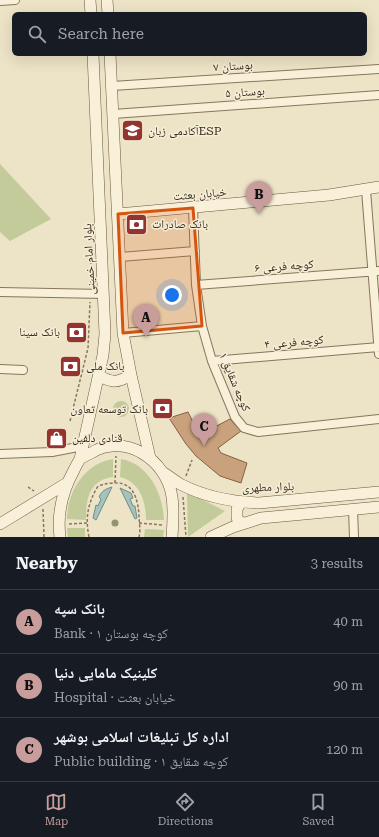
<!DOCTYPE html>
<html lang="en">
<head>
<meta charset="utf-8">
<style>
	:root { --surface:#171b24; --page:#242831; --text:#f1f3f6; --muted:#9ea1a6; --line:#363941; --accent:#c89d9c }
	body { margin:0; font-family:"Roboto Serif","Noto Naskh Arabic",serif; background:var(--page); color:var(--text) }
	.you { position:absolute; left:172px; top:295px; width:14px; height:14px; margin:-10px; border:3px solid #fff; border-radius:50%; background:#1a73e8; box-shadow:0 0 0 6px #1a73e833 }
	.badge { display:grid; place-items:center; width:26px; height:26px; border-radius:50%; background:var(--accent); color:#111; font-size:13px; font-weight:700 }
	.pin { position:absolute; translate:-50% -33px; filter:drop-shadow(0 1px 2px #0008) }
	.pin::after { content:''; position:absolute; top:21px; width:14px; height:12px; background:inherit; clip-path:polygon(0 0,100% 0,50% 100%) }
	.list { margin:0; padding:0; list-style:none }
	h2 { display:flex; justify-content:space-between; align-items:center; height:52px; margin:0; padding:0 16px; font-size:17px }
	h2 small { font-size:13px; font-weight:400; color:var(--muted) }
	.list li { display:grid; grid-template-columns:26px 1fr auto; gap:12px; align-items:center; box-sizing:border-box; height:64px; padding:0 16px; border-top:1px solid var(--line) }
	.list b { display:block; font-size:15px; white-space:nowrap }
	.list p { margin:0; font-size:13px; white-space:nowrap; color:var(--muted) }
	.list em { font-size:13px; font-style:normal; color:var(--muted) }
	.icon { flex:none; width:22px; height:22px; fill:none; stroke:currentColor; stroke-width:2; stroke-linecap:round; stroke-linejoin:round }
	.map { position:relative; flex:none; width:379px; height:537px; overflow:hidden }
	.search { position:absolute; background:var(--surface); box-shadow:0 4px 16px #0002; left:12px; right:12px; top:12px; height:44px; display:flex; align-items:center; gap:10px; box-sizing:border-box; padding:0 14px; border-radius:6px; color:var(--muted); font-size:15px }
	.sheet { height:244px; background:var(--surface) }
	nav { display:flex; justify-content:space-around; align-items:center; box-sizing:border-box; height:56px; border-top:1px solid var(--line); background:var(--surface); font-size:11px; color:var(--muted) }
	nav a { display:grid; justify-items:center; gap:2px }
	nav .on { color:var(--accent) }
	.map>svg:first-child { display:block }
	.green { fill:#c3cb9a }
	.water { fill:#a7c1bb; stroke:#6e8f89 }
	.building { fill:#caa17d; stroke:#866143 }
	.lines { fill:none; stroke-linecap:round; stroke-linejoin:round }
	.street-casing { stroke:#88765c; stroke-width:10 }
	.secondary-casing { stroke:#6a573f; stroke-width:12 }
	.path { stroke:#88765c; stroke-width:1.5; stroke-dasharray:3 2; stroke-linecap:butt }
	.street { stroke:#f8f0d9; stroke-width:8 }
	.secondary { stroke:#f8f0d9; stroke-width:11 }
	.tree { fill:#91946f }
	.marked { fill:#d6550e; fill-opacity:0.2; stroke:#d6550e; stroke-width:3; stroke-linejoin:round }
	.labels { text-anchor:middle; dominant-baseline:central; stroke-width:3; stroke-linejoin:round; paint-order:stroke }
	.street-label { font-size:12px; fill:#382d1f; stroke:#f5edd5 }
	.poi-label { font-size:12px; fill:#382d1f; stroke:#f5edd5; text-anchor:start }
</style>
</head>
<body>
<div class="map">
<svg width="379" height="537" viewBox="0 0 379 537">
	<rect width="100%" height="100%" fill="#ede3c6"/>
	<path class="green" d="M 0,164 L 51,219 L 10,241 L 0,232 Z
		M113 409a8 8 0 1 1 16 0a8 8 0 1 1-16 0Z
		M 113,459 L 113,477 C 89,480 86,499 86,520 L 67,519 C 67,492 85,463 113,459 Z
		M 121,459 C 149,464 163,494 164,520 L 146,520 C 146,501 140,482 120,477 Z
		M 187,492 L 225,511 L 188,537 Z
		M 67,528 L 85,528 L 85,537 L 68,537 Z
		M 145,529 L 164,530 L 163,537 L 144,537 Z"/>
	<path class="water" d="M 112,487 L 96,520 L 93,518 L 96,505 L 98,506 L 101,499 L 99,497 C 102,491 105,489 112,487 Z
		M 120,488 L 131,493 L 133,498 L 130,499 L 133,506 L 135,506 L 137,518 L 135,519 Z"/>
	<path class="building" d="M 188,412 L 195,426 L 199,424 L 205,432 L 230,419 L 241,431 L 218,448 L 221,453 L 247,463 L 241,483 L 220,476 L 196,456 L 186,444 L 169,418 Z"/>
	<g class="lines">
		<defs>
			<path id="street" d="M 0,1 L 15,0
				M 112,86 L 379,69
				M 113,114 L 379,95
				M 366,190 L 379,354
				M 193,208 L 196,285 L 202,326 L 212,361 L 235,417 L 244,428 L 258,432 L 379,419
				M 120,257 L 195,251
				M 196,285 L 379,271
				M 0,292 L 104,294
				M 123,333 L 202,326
				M 212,361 L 379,347
				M 0,369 L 23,370
				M 0,454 L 52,452 L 83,446
				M 353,509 L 354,537"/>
			<path id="secondary" d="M 90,0 L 91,14
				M 107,0 L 108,14
				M 110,54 L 123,333 L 131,375 L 150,458
				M 118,214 L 329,195 L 379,187
				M 99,376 C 113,383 117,383 131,375
				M 80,459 L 103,355 L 105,334 L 93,54
				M 164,473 C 170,477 176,482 182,485 C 206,497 233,502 259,503 L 379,492
				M 241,502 L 237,509 L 237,518 L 242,524
				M 0,524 L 67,483
				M 60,537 C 57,514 63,490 74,470 C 76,466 78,462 80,459 C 83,457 87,455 91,453 C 125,432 167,460 172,497 C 174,511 173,524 172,537
				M 211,537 L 233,527 L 261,518 L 379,507"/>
		</defs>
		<use href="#street" class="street-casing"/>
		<use href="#secondary" class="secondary-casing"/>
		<path class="path" d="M 91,256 L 91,286
			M 70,421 L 88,348 L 90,302
			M 186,476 L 192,460
			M 115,483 L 116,456
			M 28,487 L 34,491
			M 183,497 L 186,537
			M 43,509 L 44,537
			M 139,523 L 163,525
			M 69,524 L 87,523
			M 89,537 C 85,517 88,503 98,486 C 126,477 137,487 139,515 C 139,522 141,530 139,537"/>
		<use href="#street" class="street"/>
		<use href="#secondary" class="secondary"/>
	</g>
	<circle class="tree" cx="115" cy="523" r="3.5"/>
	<path class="marked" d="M 193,208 L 202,326 L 123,333 L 118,214 Z"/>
	<defs>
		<symbol id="school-square" viewBox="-11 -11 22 22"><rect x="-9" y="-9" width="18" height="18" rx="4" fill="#95332e" stroke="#f5edd5"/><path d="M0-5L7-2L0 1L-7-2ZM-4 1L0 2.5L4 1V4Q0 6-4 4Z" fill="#fff"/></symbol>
		<symbol id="bank-square" viewBox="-11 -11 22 22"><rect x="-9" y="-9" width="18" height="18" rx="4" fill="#95332e" stroke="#f5edd5"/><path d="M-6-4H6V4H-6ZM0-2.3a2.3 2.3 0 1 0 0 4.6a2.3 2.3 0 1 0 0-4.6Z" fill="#fff"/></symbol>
		<symbol id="shop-square" viewBox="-11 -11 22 22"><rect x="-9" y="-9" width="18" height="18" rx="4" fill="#95332e" stroke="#f5edd5"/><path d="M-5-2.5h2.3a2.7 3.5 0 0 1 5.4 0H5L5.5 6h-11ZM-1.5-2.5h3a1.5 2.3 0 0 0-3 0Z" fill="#fff"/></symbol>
	</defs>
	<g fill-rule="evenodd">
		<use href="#school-square" x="120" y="118" width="25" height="25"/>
		<use href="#bank-square" x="124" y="212" width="25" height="25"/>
		<use href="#bank-square" x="64" y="320" width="25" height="25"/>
		<use href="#bank-square" x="58" y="354" width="25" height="25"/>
		<use href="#bank-square" x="150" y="396" width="25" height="25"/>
		<use href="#shop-square" x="44" y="426" width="25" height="25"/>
	</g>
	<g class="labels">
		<g class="street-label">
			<text transform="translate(233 66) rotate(-4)">بوستان ۷</text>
			<text transform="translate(245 92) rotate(-4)">بوستان ۵</text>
			<text transform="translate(200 194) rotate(-5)">خیابان بعثت</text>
			<text transform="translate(89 259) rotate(-93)">بلوار امام خمینی</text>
			<text transform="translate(284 266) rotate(-4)">کوچه فرعی ۶</text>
			<text transform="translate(294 342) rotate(-5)">کوچه فرعی ۴</text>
			<text transform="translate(235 382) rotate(67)">کوچه شقایق ۱</text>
			<text transform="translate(268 487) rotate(-2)">بلوار مطهری</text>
		</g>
		<g class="poi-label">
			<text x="148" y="131">آکادمی زبانESP</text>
			<text x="152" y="224">بانک صادرات</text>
			<text x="60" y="332" text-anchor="end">بانک سینا</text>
			<text x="86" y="366">بانک ملی</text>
			<text x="148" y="409" text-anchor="end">بانک توسعه تعاون</text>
			<text x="72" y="438">قنادی دلفین</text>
		</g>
	</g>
</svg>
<div class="you"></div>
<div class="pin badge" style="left:146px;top:337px">A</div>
<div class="pin badge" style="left:259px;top:214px">B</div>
<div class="pin badge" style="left:204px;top:446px">C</div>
<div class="search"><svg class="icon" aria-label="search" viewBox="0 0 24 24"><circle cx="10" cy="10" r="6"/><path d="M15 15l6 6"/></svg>Search here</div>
</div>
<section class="sheet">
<h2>Nearby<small>3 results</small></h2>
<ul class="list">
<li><span class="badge">A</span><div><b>بانک سپه</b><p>Bank · کوچه بوستان ۱</p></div><em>40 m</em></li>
<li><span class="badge">B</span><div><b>کلینیک مامایی دنیا</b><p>Hospital · خیابان بعثت</p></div><em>90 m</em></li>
<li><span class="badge">C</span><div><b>اداره کل تبلیغات اسلامی بوشهر</b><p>Public building · کوچه شقایق ۱</p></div><em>120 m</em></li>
</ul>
</section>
<nav>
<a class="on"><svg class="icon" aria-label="map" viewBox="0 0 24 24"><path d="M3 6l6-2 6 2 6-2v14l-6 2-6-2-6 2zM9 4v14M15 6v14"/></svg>Map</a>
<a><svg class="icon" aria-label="directions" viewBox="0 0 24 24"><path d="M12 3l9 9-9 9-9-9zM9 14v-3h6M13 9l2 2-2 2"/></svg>Directions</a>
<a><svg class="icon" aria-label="saved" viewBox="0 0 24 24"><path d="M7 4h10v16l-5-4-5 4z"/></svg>Saved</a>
</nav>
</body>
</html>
